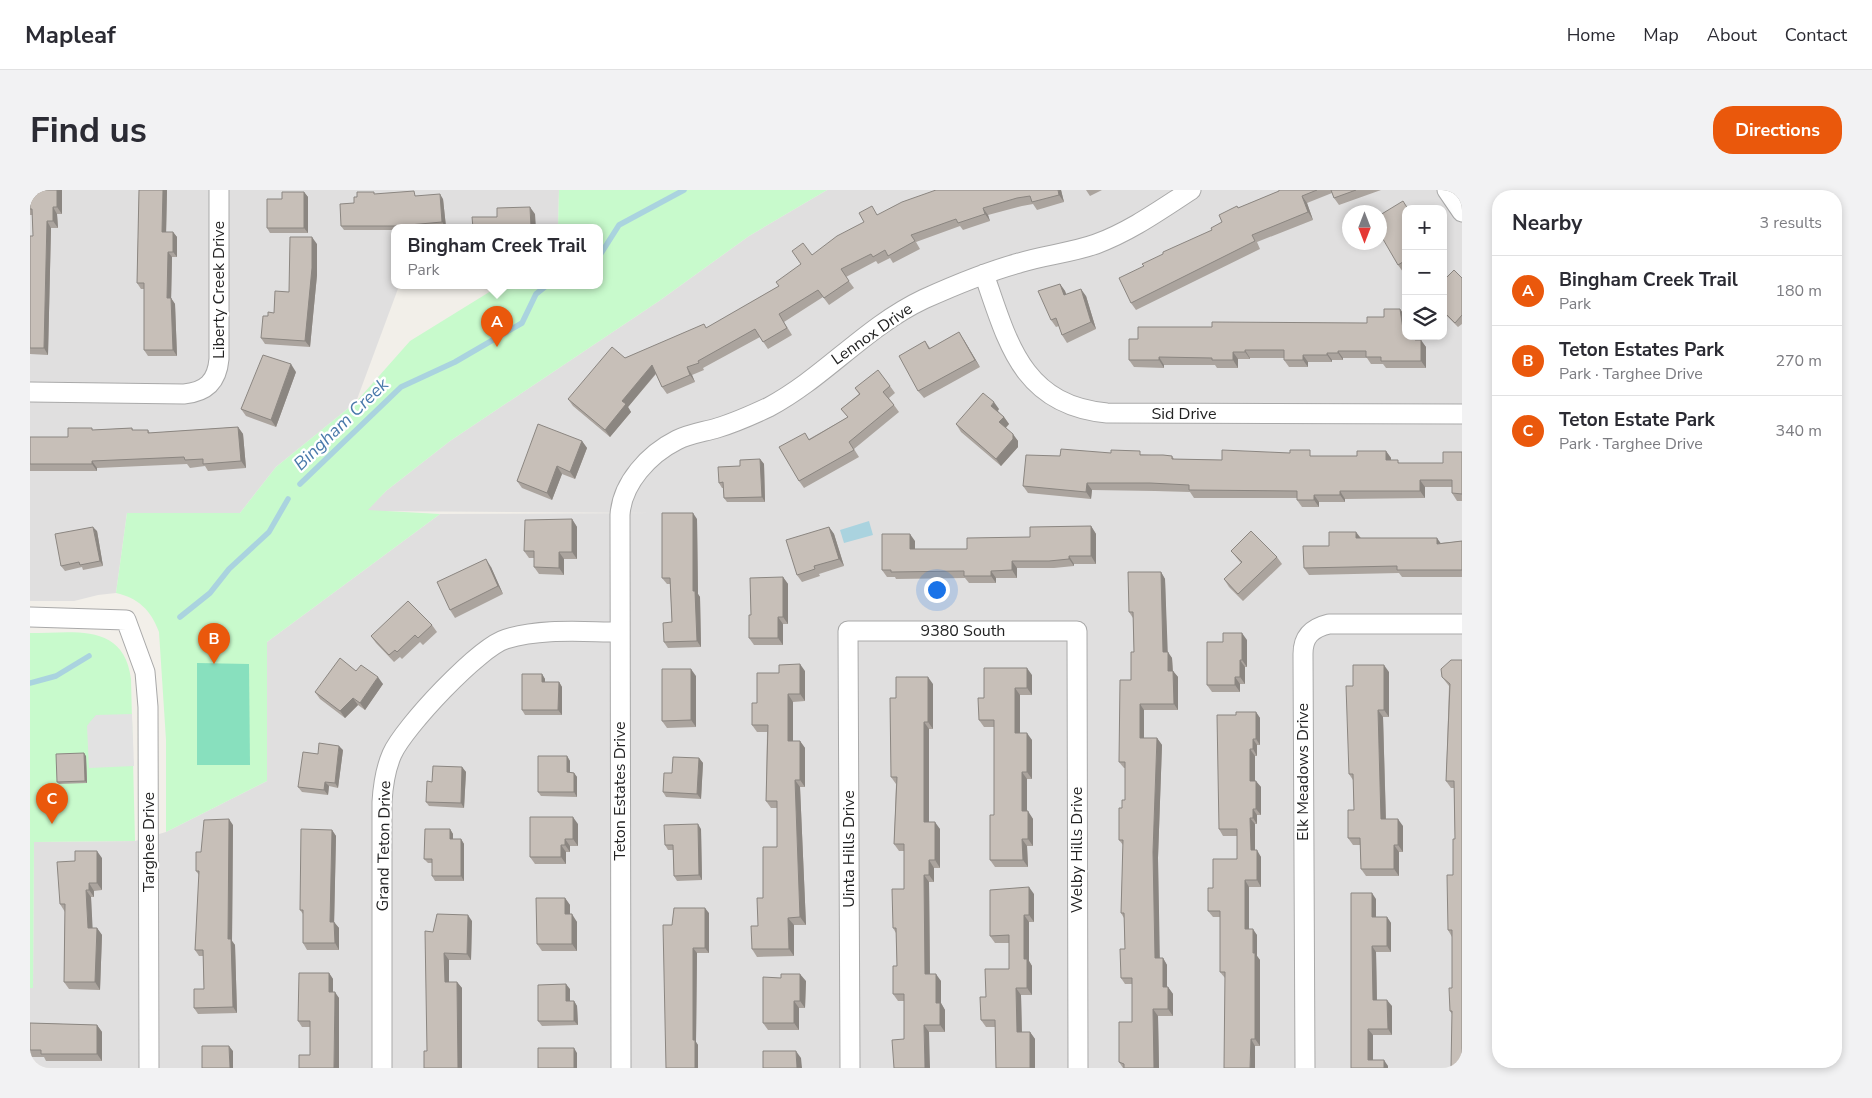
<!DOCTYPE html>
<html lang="en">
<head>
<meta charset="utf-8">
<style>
	:root { --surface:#fff; --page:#f2f2f3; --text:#2b2b33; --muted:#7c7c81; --line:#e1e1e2; --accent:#ea580c }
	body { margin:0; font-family:"Nunito Sans",sans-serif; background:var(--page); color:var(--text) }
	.controls { position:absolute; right:15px; top:15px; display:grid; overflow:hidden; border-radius:10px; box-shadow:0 2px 8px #0003 }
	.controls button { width:45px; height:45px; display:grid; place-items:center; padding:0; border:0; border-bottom:1px solid var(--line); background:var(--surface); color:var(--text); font:25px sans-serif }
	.compass { position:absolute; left:1312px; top:15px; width:45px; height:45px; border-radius:50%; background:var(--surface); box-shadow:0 2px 8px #0003; rotate:180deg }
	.you { position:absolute; left:906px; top:399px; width:18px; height:18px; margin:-12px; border:4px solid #fff; border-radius:50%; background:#1a73e8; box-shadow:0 0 0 8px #1a73e833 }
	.badge { display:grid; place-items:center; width:32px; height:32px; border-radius:50%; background:var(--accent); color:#fff; font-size:16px; font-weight:700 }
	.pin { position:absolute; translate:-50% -41px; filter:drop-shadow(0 1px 2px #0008) }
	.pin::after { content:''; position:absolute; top:26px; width:18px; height:15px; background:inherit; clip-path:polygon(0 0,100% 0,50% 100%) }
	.popup { position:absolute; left:361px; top:34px; width:212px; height:65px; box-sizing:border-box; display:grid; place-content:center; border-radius:10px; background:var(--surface); filter:drop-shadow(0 1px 4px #0005); font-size:16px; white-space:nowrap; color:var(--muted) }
	.popup b { font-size:19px; color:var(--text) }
	.popup::after { content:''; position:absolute; left:50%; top:100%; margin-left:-10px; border:10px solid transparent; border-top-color:var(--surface) }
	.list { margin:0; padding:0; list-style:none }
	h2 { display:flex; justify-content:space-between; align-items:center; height:65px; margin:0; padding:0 20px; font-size:21px }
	h2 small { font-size:16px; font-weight:400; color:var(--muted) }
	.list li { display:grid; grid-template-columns:32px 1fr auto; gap:15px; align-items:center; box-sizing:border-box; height:70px; padding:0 20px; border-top:1px solid var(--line) }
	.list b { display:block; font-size:19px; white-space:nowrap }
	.list p { margin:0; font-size:16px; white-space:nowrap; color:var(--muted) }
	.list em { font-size:16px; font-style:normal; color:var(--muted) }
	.icon { flex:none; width:28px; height:28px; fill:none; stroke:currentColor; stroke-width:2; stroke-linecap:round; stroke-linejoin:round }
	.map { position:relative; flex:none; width:1432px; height:878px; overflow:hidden; border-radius:20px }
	header { display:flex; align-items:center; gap:30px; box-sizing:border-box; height:70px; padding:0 25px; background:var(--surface); border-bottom:1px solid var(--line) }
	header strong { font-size:24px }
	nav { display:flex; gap:28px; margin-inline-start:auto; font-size:18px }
	.intro { display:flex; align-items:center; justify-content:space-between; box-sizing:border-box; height:120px; padding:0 30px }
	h1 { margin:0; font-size:35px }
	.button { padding:12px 22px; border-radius:20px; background:var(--accent); color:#fff; font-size:18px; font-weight:700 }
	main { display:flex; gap:30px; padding:0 30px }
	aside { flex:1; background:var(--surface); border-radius:20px; box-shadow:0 2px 8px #0003 }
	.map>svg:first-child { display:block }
	.residential { fill:#e0dfdf; fill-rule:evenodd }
	.park { fill:#c8facc }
	.pitch { fill:#88e0be }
	.parking { fill:#e2e2e2 }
	.water { fill:#aad3df }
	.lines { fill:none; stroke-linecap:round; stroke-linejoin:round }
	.stream { stroke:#aad3df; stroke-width:5.5 }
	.minor-casing { stroke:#a9a9a9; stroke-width:21 }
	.minor { stroke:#fff; stroke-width:19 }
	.wall { fill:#aba49e }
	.shaded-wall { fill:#8b8681 }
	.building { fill:#c7bfb8; stroke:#8b8681 }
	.labels { text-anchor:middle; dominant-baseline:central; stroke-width:4.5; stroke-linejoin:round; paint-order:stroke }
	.street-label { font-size:16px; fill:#222; stroke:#fff }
	.water-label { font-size:18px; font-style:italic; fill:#4a7aab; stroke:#fff }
</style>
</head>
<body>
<header>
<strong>Mapleaf</strong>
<nav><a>Home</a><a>Map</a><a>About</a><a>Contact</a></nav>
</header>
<div class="intro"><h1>Find us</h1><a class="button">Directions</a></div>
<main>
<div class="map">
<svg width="1432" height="878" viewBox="0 0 1432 878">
	<rect width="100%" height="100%" fill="#f2efe9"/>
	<path class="residential" d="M 0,0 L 529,0 L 528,38 L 364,38 L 364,96 L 369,96 L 326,212 L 246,277 L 210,323 L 97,323 L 86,403 L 68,405 L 44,411 L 0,411 Z
		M 797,0 L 1432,0 L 1432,878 L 0,878 L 0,798 L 3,797 L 4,652 L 105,651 L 136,642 L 237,591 L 237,452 L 410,324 L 620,323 L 336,321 L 356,301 L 420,251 L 629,111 L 719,46 ZM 1376,19 L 1413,19 L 1413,146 L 1376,146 ZM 1320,22 L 1350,22 L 1350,52 L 1320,52 Z"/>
	<path class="park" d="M 529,0 L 797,0 L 719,46 L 629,111 L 420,251 L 356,301 L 338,320 L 410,324 L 237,452 L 237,591 L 136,642 L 136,550 L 129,442 C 121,420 108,408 86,403 L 97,323 L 210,323 L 246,277 L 326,212 L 380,151 L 469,96 L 570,96 L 570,38 L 528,38 Z
		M 0,443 C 44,443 94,432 101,489 L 105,651 L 4,652 L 3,798 L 0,798 Z"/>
	<path class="pitch" d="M 167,473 L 219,474 L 220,575 L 167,575 Z"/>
	<path class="parking" d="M 102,524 L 104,576 L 59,578 L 57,536 L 60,532 L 66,525 Z"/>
	<path class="water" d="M 839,331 L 843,345 L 814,353 L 810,340 Z"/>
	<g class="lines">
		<path class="stream" d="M 570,65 L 589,35 L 654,0
			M 270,294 L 371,197 L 425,172 L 492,133 L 506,104 L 516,96
			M 150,427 L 180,403 L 199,379 L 239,342 L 258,309
			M 0,493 L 26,486 L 59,466"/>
		<defs>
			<path id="minor" d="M 1417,0 L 1432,22
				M 954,84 C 978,153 992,215 1077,223 L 1432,224
				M 0,202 L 154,204 C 176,202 187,192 189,169 L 189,0
				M 0,427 L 96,430 L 115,482 L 118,517 L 119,878
				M 352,878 L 352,612 C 353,595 355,580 362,564 C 374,537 449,457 476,449 C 513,438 552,442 590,442
				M 591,878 L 590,325 C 592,293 619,264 647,250 C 659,244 673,242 687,238 C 704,233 722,225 739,217 C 795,187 835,137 894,109 C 925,95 956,82 989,73 C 1014,65 1041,63 1066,54 C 1101,41 1130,20 1161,0
				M 820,878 L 818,441 L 1047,441 L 1048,878
				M 1275,878 L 1273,464 C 1273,446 1282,438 1299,434 L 1432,434"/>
		</defs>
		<use href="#minor" class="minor-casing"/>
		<use href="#minor" class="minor"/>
	</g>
	<path class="wall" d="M 0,0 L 32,0 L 32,24 L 27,24 L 28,38 L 21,38 L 18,165 L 0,164 L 0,46 L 3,46 L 3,25 L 0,25 Z
		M 109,0 L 137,0 L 136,42 L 143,42 L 147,47 L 147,67 L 142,67 L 141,108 L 145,114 L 147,166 L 118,166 L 114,160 L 114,99 L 111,99 L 107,93 Z
		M 1031,0 L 1034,12 L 1007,20 L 1003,14 L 992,16 L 958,25 L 960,31 L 933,40 L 930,36 L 886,52 L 890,59 L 863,73 L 860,68 L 848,74 L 846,71 L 816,87 L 824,98 L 799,115 L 793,107 L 754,132 L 762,145 L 738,159 L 730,147 L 673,178 L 674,180 L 662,185 L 665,192 L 637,204 L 632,197 L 626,184 L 598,217 L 601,222 L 580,247 L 543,216 L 538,209 L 595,168 L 677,138 L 749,96 L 771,74 L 782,65 L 848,25 Z
		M 1056,0 L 1072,0 L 1060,6 Z
		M 1249,0 L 1351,0 L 1309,15 L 1304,8 L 1302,3 L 1277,13 L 1283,30 L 1227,52 L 1230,59 L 1106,120 L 1101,113 L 1114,76 L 1182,40 L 1208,18 L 1249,1 Z
		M 274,2 L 278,7 L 278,43 L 240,43 L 237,38 L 252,9 Z
		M 346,4 L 388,6 L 413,9 L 416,37 L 399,38 L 364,38 L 364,40 L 314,40 L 311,36 L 324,13 Z
		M 1376,19 L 1376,81 L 1373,82 L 1368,75 Z
		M 287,54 L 287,85 L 280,157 L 235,154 L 231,148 L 238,126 L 244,123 L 259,102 Z
		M 1432,88 L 1432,134 L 1428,137 L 1413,122 L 1413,91 Z
		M 1030,94 L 1035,101 L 1036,104 L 1056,106 L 1066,139 L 1037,153 L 1032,145 L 1029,136 L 1026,137 L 1021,130 Z
		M 1370,119 L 1375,126 L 1376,146 L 1390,150 L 1396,157 L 1396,178 L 1356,178 L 1353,174 L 1341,174 L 1337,168 L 1313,168 L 1313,170 L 1302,170 L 1302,172 L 1278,172 L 1278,177 L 1259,177 L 1254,170 L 1254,168 L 1220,168 L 1220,169 L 1208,169 L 1208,178 L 1187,178 L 1185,175 L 1134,175 L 1134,178 L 1104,177 L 1099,170 L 1108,149 L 1182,137 L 1337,133 L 1354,127 Z
		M 934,150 L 950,177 L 894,208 L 888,201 L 895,151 L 900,158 Z
		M 266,182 L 246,237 L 216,226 L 211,219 Z
		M 860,196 L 865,203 L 859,208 L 869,222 L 824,259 L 829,267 L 774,298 L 769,291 L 779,249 L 818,227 L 811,219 L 829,204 L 825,198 Z
		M 969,219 L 968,221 L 974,227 L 979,234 L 976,238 L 988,251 L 988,257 L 971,276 L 931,242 L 926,234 Z
		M 208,237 L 213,244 L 216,278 L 178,281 L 175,276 L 160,278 L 157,274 L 67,278 L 67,281 L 0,281 L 0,247 L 38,247 L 64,240 L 102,238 L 103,240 L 118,240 L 120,243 Z
		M 552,251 L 557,258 L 545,289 L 532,284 L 522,310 L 492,298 L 487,291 Z
		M 1356,261 L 1361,268 L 1361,270 L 1370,273 L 1413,273 L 1432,262 L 1432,311 L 1427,311 L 1422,303 L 1422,297 L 1395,297 L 1395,308 L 1315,309 L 1315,312 L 1289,312 L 1289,317 L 1272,317 L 1267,310 L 1267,308 L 1164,308 L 1160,302 L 1125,301 L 1062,300 L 1061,309 L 998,303 L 993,296 L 1030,266 L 1081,263 L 1142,266 L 1144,269 L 1192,270 L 1284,266 L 1327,266 Z
		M 730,269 L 734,274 L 735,312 L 697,312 L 694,308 L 693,298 L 692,298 L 689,293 L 710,276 Z
		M 542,329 L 547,337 L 547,369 L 534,369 L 534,385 L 509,384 L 504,377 L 504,368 L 499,368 L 494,361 Z
		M 667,329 L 668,404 L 670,407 L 671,457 L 638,458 L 634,452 L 642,432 L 640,394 L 637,394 L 632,388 Z
		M 1061,336 L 1066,344 L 1066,374 L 1044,374 L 1044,376 L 1024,378 L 987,378 L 987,388 L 966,388 L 966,393 L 939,393 L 935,388 L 866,389 L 865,387 L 857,387 L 852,380 L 885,351 L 885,359 L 937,359 L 1000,347 Z
		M 799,337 L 804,344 L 814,376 L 789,384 L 790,386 L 772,392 L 767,385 Z
		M 67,341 L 73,376 L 53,380 L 52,377 L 35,381 L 31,376 Z
		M 1326,342 L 1331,348 L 1411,353 L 1432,351 L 1432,387 L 1372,387 L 1369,383 L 1279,385 L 1274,378 Z
		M 1201,361 L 1247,367 L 1252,374 L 1213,411 L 1199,397 L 1194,389 L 1211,373 Z
		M 461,377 L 473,404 L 425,428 L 420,420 Z
		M 1131,382 L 1135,389 L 1137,462 L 1142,468 L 1143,481 L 1148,487 L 1148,520 L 1114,520 L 1114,548 L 1127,548 L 1132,555 L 1128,668 L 1129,768 L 1133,768 L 1137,775 L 1137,797 L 1138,797 L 1143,804 L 1143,826 L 1128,826 L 1129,878 L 1093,878 L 1089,872 L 1102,832 L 1102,794 L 1095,794 L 1091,788 L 1095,759 L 1094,728 L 1091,723 L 1093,655 L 1089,650 L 1092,618 L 1095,610 L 1095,578 L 1094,578 L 1089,572 L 1101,490 L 1104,462 L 1103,428 L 1099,422 Z
		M 753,387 L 758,394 L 758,434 L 753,434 L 753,455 L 724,455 L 719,448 L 721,425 Z
		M 402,435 L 407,442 L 393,455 L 390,452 L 372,469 L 370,467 L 364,472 L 346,453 L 341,446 Z
		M 1217,450 L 1217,477 L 1215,477 L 1215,494 L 1210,494 L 1210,502 L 1182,502 L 1177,495 L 1193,452 Z
		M 1432,470 L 1422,824 L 1420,821 L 1422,798 L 1422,747 L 1418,740 L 1423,685 L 1425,649 L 1424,598 L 1421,598 L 1416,591 L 1419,496 L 1412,487 Z
		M 326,481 L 353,494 L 335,520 L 328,515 L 315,528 L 290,509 L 285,502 Z
		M 775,481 L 775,511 L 763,512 L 763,551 L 770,551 L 775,558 L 775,597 L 770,597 L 776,735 L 764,735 L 764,766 L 727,767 L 722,759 L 728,736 L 733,708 L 747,657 L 747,618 L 741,618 L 736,611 L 737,542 L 727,542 L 722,535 L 727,513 L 749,483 Z
		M 1359,482 L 1359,527 L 1353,527 L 1356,629 L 1373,636 L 1373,662 L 1369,662 L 1369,686 L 1336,686 L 1331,679 L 1330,655 L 1323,655 L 1318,648 L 1324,620 L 1323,590 L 1319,584 L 1323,496 Z
		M 512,484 L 515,489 L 515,492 L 529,492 L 532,497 L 532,525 L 495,525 L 492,520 Z
		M 1002,485 L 1002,505 L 990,505 L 990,543 L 1002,550 L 1002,589 L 997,589 L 997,621 L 1003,629 L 1003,656 L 997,656 L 998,677 L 965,677 L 960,670 L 964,625 L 964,537 L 954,537 L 949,530 L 954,508 Z
		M 666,486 L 666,537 L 637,538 L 632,531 Z
		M 903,494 L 903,539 L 899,539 L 899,632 L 910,639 L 910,678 L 904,678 L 904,692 L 899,692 L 900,784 L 911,791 L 911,813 L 915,820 L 915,842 L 899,842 L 874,849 L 874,811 L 868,811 L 863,804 L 867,776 L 866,743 L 863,738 L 874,699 L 874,661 L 869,661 L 864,654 L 866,594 L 861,587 Z
		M 1226,522 L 1230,528 L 1230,555 L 1227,555 L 1227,566 L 1225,566 L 1225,591 L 1231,597 L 1231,625 L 1227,625 L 1227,634 L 1225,634 L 1225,660 L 1231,667 L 1231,697 L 1219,697 L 1219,739 L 1227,745 L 1227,766 L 1230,770 L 1230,856 L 1225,856 L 1225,878 L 1195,788 L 1190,782 L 1190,727 L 1183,727 L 1178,721 L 1183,698 L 1207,669 L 1207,646 L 1193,646 L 1189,639 L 1206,525 Z
		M 313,560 L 308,598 L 299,596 L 298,605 L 272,602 L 268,597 Z
		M 56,566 L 57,593 L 29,594 L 27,592 Z
		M 537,566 L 540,571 L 540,582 L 544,583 L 547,587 L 547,607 L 511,606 L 508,602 Z
		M 669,568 L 673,573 L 671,609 L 636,607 L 633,602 L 642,583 Z
		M 432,577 L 436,582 L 434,618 L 399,616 L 396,612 L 402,592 Z
		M 548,634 L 548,656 L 540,656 L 540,662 L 536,662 L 536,674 L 505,674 L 500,667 Z
		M 203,635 L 202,751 L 205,755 L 207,823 L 168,824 L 164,818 L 174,799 L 173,766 L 169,766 L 165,760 L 169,685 L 166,681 L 171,662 Z
		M 420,639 L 423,644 L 423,649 L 431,649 L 434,654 L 434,691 L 405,691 L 402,686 L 402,673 L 398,673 L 394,669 Z
		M 671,639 L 672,690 L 647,691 L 644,686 L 643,660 L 638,660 L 635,655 Z
		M 302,640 L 306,646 L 304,732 L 309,738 L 309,760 L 277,760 L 273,753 L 273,724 L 270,720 Z
		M 72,668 L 72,700 L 64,701 L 64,707 L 61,707 L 62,738 L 67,738 L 72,745 L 70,800 L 39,799 L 34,792 L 35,722 L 30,714 L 45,671 Z
		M 1004,704 L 1004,732 L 999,732 L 999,771 L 1002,776 L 1002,805 L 991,805 L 992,842 L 1000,842 L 1005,849 L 1005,878 L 966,878 L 965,837 L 956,837 L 951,830 L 956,807 L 979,779 L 979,753 L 965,753 L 960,746 Z
		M 535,708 L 540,715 L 540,724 L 547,732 L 547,761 L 512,761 L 507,754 Z
		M 1346,709 L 1346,727 L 1357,727 L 1361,733 L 1361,762 L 1346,762 L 1347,810 L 1362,816 L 1362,845 L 1343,845 L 1343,870 L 1358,876 L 1358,878 L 1321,878 Z
		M 679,723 L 679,763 L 667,763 L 666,852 L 668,855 L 668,878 L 642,735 Z
		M 442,731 L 441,770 L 419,770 L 419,792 L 427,792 L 432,798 L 432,878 L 397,861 L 403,742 Z
		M 299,783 L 303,789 L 303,802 L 309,808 L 280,837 L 272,837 L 268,831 Z
		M 776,791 L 775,818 L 769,818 L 769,840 L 738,840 L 733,833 Z
		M 540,799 L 540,811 L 544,811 L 547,816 L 548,835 L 512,836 L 508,831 Z
		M 0,833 L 67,835 L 72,842 L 72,871 L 16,871 L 14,867 L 0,867 Z"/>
	<path class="shaded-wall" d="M 27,0 L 32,0 L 32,24 L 27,17 Z
		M 133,0 L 137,0 L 136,47 L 132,42 Z
		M 1028,0 L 1031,0 L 1034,12 L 1029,5 Z
		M 274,2 L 278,7 L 278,43 L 274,38 Z
		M 410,4 L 413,9 L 416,37 L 412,32 Z
		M 1272,6 L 1277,13 L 1283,30 L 1278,22 Z
		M 23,17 L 27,24 L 28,38 L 23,31 Z
		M 500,17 L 505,24 L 506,38 L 501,38 Z
		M 953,18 L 958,25 L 960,31 L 955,24 Z
		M 17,31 L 21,38 L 18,165 L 14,158 Z
		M 143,42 L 147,47 L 147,67 L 143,62 Z
		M 282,47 L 287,54 L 287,85 L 280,157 L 275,151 Z
		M 138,62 L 142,67 L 141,114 L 137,108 Z
		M 1030,94 L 1035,101 L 1039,112 L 1034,105 Z
		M 1051,99 L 1056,106 L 1066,139 L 1061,132 Z
		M 141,108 L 145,114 L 147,166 L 143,160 Z
		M 1370,119 L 1375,126 L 1376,143 L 1373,139 Z
		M 929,142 L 934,150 L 950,177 L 945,170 Z
		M 1385,146 L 1390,146 L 1390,157 L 1385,150 Z
		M 1391,150 L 1396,157 L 1396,178 L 1391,171 Z
		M 1215,160 L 1220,168 L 1220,169 L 1215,162 Z
		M 1308,161 L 1313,168 L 1313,170 L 1308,163 Z
		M 1203,162 L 1208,169 L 1208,178 L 1203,170 Z
		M 1297,163 L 1302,170 L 1302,172 L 1297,165 Z
		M 1273,165 L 1278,172 L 1278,177 L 1273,170 Z
		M 1129,167 L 1134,175 L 1134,178 L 1129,170 Z
		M 261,174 L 266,182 L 246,237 L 241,230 Z
		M 622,175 L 627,182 L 598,217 L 601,222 L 580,247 L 575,240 L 592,211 Z
		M 657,177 L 662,185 L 665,192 L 660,185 Z
		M 964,212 L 969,219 L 966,223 L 961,216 Z
		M 974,227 L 979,234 L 974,239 L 969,232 Z
		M 208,237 L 213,244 L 216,278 L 211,271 Z
		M 983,244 L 988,251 L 988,257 L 971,276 L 966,269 Z
		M 552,251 L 557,258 L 545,289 L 540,282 Z
		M 1356,261 L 1361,268 L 1361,277 L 1356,270 Z
		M 730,269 L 734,274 L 735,312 L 732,307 Z
		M 62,271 L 67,278 L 67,281 L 62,274 Z
		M 527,276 L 532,284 L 522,310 L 517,303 Z
		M 1390,290 L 1395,297 L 1395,308 L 1390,301 Z
		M 1057,293 L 1062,300 L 1061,309 L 1056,302 Z
		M 1310,301 L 1315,309 L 1315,312 L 1310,305 Z
		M 1284,305 L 1289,312 L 1289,317 L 1284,310 Z
		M 663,323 L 667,329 L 668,404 L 670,407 L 671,457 L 667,451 L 663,401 Z
		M 542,329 L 547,337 L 547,369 L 542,362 Z
		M 1061,336 L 1066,344 L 1066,374 L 1061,366 Z
		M 63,337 L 67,341 L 73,376 L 70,371 Z
		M 799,337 L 804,344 L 814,376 L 809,369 Z
		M 1326,342 L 1331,349 L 1326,348 Z
		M 880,344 L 885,351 L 885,367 L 880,359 Z
		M 1407,348 L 1412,355 L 1407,354 Z
		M 529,362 L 534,369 L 534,385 L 529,378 Z
		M 1039,366 L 1044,374 L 1044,376 L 1039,369 Z
		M 456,369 L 461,377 L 473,404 L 468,396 Z
		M 982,371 L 987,378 L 987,388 L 982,380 Z
		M 961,381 L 966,388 L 966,393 L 961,386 Z
		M 1131,382 L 1135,389 L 1138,468 L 1133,462 Z
		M 753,387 L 758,394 L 758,434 L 753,427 Z
		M 748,427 L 753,434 L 753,455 L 748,448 Z
		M 1212,443 L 1217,450 L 1217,477 L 1212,470 Z
		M 1138,462 L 1142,468 L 1143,487 L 1138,481 Z
		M 1210,470 L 1215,477 L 1215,494 L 1210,487 Z
		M 770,474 L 775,481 L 775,511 L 770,504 Z
		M 1354,475 L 1359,482 L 1359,527 L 1354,520 Z
		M 997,478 L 1002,485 L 1002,505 L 997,498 Z
		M 661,479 L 666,486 L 666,537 L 661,530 Z
		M 1143,481 L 1148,487 L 1148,520 L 1144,514 Z
		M 512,484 L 515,489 L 515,497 L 512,492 Z
		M 348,487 L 353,494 L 335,520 L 330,513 Z
		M 898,487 L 903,494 L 903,539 L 898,532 Z
		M 1205,487 L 1210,494 L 1210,502 L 1205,495 Z
		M 529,492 L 532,497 L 532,525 L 528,520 Z
		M 985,498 L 990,505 L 990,550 L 985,543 Z
		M 758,504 L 763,512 L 763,558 L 758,551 Z
		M 323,508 L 328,515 L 315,528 L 310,521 Z
		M 1110,514 L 1114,520 L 1114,555 L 1110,548 Z
		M 1348,520 L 1353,527 L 1356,636 L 1351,629 Z
		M 1226,522 L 1230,528 L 1230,555 L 1226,549 Z
		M 894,532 L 899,539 L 899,639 L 894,632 Z
		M 997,543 L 1002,550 L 1002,589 L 997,582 Z
		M 1127,548 L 1132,555 L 1128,668 L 1130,775 L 1125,768 L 1123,662 Z
		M 1223,549 L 1227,555 L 1227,566 L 1223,559 Z
		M 770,551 L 775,558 L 775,597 L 770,590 Z
		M 309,556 L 313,560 L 308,598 L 305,593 Z
		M 1220,559 L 1225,566 L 1225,597 L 1220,591 Z
		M 54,563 L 56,566 L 57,593 L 55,591 Z
		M 537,566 L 540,571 L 540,587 L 537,582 Z
		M 669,568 L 673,573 L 671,609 L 667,604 Z
		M 432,577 L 436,582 L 434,618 L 431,613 Z
		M 992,582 L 997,589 L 997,629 L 992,621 Z
		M 544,583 L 547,587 L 547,607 L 544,602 Z
		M 765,590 L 770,597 L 776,735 L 770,727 Z
		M 1226,591 L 1231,597 L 1231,625 L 1226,619 Z
		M 295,592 L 299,596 L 298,605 L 294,600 Z
		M 1223,619 L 1227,625 L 1227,634 L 1223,628 Z
		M 998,621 L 1003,629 L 1003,656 L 998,649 Z
		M 543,627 L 548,634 L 548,656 L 543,649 Z
		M 1220,628 L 1225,634 L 1225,667 L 1221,660 Z
		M 199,629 L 203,635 L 202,751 L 205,755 L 207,823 L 203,817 L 198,749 Z
		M 1368,629 L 1373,636 L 1373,662 L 1368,655 Z
		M 905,632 L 910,639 L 910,678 L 905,670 Z
		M 668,634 L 671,639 L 672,690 L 669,685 Z
		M 420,639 L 423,644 L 423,654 L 420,649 Z
		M 302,640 L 306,646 L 304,738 L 300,732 Z
		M 431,649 L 434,654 L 434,691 L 431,686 Z
		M 535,649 L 540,656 L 540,662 L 535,655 Z
		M 992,649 L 997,656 L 998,677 L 993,670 Z
		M 531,655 L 536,662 L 536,674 L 531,667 Z
		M 1364,655 L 1369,662 L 1369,686 L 1364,679 Z
		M 1227,660 L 1231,667 L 1231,697 L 1227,690 Z
		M 67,661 L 72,668 L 72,700 L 67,693 Z
		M 899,670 L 904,678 L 904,692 L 899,685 Z
		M 894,685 L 899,692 L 900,791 L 895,784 Z
		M 1215,690 L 1219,697 L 1219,745 L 1215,739 Z
		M 59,693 L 64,701 L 64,707 L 59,700 Z
		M 999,697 L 1004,704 L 1004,732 L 999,725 Z
		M 56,700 L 61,707 L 63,745 L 58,738 Z
		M 1342,703 L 1346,709 L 1346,733 L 1342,727 Z
		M 535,708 L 540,715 L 540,732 L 535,724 Z
		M 675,718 L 679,723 L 679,763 L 675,758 Z
		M 542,724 L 547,732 L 547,761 L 542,754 Z
		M 438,725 L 442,731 L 441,770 L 437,764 Z
		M 994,725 L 999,732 L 999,771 L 1002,776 L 1002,805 L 997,798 L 994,769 Z
		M 1357,727 L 1361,733 L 1361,762 L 1357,756 Z
		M 758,728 L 764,735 L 764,766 L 759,759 Z
		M 304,732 L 309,738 L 309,760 L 305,753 Z
		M 67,738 L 72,745 L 70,800 L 65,792 Z
		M 1223,739 L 1227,745 L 1227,766 L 1230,770 L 1230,856 L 1225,849 Z
		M 1342,756 L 1346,762 L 1347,816 L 1343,810 Z
		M 663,758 L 667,763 L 666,852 L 668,855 L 668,878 L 665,878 L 663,850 Z
		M 414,763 L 419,770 L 419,798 L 415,792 Z
		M 1133,768 L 1137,775 L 1137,804 L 1133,797 Z
		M 299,783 L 303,789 L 303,808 L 299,802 Z
		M 770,784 L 776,791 L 775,818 L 770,811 Z
		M 906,784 L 911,791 L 911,813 L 915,820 L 915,842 L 910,835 L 906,813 Z
		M 427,792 L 432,798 L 432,878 L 428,878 Z
		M 536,794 L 540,799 L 540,816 L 536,811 Z
		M 1138,797 L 1143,804 L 1143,826 L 1138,819 Z
		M 986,798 L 991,805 L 992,849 L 987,842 Z
		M 305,802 L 309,808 L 309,878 L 304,878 Z
		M 1357,810 L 1362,816 L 1362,845 L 1358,839 Z
		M 544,811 L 547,816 L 548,835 L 544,831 Z
		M 764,811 L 769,818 L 769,840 L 764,833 Z
		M 1123,819 L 1128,826 L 1129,878 L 1124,878 Z
		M 67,835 L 72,842 L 72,871 L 67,864 Z
		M 894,835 L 899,842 L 900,878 L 895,878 Z
		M 1338,839 L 1343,845 L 1343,876 L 1338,870 Z
		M 1000,842 L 1005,849 L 1005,878 L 1000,878 Z
		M 1221,849 L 1225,856 L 1225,878 L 1220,878 Z
		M 199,856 L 203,861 L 203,878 L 200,878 Z
		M 544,858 L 547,863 L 547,878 L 544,878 Z
		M 766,861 L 771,868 L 772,878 L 767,878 Z
		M 1354,870 L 1358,876 L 1358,878 L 1354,878 Z"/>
	<path class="building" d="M 0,0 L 27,0 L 27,17 L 23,17 L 23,31 L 17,31 L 14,158 L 0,158 L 0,46 L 3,46 L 2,19 L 0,19 Z
		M 109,0 L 133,0 L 132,42 L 143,42 L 143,62 L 138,62 L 137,108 L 141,108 L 143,160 L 114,160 L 114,93 L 107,93 Z
		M 906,0 L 1028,0 L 1029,5 L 1002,12 L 1000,6 L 987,8 L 953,18 L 955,24 L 928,33 L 926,29 L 881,45 L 885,51 L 858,66 L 855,60 L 843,67 L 841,64 L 811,79 L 819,91 L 794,108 L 788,100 L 749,124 L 757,138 L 733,152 L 725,139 L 668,171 L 669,173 L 657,177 L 660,185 L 632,197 L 622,175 L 592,211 L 596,214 L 575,240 L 538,209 L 582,157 L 595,168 L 674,134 L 676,138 L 749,96 L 746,92 L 771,74 L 762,61 L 773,53 L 782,65 L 807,46 L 834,32 L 829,23 L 842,16 L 847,25 L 872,12 Z
		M 1249,0 L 1287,0 L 1272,6 L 1278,22 L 1222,45 L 1225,51 L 1101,113 L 1089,88 L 1114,76 L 1112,74 L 1133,64 L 1133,62 L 1182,40 L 1181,38 L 1192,32 L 1189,25 L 1207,16 L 1208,18 L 1249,1 Z
		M 1301,0 L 1326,0 L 1304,8 Z
		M 384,1 L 385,6 L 410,4 L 412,32 L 368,36 L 311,36 L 310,14 L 324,13 L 324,7 L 327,7 L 327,2 L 344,2 L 344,4 Z
		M 252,2 L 274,2 L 274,38 L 237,38 L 237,9 L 252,9 Z
		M 1373,11 L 1378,19 L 1376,19 L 1376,70 L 1368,75 L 1350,44 L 1350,25 Z
		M 500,17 L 501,38 L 443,38 L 442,27 L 467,27 L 467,18 Z
		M 260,47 L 282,47 L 282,78 L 275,151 L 231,148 L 233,126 L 238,126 L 238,122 L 244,123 L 245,101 L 259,102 Z
		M 1424,80 L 1432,88 L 1432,125 L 1425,133 L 1413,121 L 1413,91 Z
		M 1030,94 L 1034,105 L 1051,99 L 1061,132 L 1032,145 L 1026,128 L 1021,130 L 1008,101 Z
		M 1354,119 L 1370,119 L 1373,139 L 1376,139 L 1376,146 L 1385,146 L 1385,150 L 1391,150 L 1391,171 L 1351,171 L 1351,167 L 1336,167 L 1336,161 L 1308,161 L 1308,163 L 1297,163 L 1297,165 L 1273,165 L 1273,170 L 1254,170 L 1254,160 L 1215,160 L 1215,162 L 1203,162 L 1203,170 L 1182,170 L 1182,168 L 1129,167 L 1129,170 L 1099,170 L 1099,149 L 1108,149 L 1108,137 L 1182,137 L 1182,132 L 1337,133 L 1337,127 L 1354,127 Z
		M 929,142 L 945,170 L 888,201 L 869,166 L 895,151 L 899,159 Z
		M 233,165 L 261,174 L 241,230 L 211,219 Z
		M 848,180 L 860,196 L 853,202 L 864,215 L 819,252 L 824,260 L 769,291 L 749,257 L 775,243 L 779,250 L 818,227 L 811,219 L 830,204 L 825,198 Z
		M 953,203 L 964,212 L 961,216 L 974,227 L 969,232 L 983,244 L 983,249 L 966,269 L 926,234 Z
		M 508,234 L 552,251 L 540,282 L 527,276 L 517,303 L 487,291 Z
		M 208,237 L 211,271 L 173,274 L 173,269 L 155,270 L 154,267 L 62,271 L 62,274 L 0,274 L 0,247 L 38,247 L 38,238 L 62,238 L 62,240 L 102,238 L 102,240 L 118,240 L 118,243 Z
		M 1031,259 L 1081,263 L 1081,260 L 1110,261 L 1110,265 L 1133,265 L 1142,266 L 1142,269 L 1192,270 L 1192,260 L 1260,263 L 1260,260 L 1280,260 L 1280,266 L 1327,266 L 1327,261 L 1356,261 L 1356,270 L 1368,270 L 1368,273 L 1413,273 L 1413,262 L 1432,262 L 1432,304 L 1422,303 L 1422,290 L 1390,290 L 1390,301 L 1310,301 L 1310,305 L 1284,305 L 1284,310 L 1267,310 L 1267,301 L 1159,300 L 1159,295 L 1120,293 L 1057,293 L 1056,302 L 993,296 L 996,265 L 1030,266 Z
		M 730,269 L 732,307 L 694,308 L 693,292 L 689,293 L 688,277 L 710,276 L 710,270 Z
		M 632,323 L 663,323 L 663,401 L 665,401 L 667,451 L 634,452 L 633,433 L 642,432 L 640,388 L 632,388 Z
		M 542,329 L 542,362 L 529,362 L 529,378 L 504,377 L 504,361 L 494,361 L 495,330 Z
		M 1061,336 L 1061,366 L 1039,366 L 1039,369 L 1019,371 L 982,371 L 982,380 L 961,381 L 961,386 L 934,386 L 934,381 L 861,382 L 861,380 L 852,380 L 852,344 L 880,344 L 880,359 L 937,359 L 937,348 L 1000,347 L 1000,337 Z
		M 63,337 L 70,371 L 50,375 L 49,372 L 31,376 L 25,344 Z
		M 799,337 L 809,369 L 784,376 L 785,379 L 767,385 L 756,350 Z
		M 1221,341 L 1247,367 L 1208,404 L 1194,389 L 1212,372 L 1201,361 Z
		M 1299,342 L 1326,342 L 1326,348 L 1407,348 L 1407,354 L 1432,351 L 1432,380 L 1367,380 L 1367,376 L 1274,378 L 1273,356 L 1299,356 Z
		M 456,369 L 468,396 L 420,420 L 407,392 Z
		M 1098,382 L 1131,382 L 1133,462 L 1138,462 L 1138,481 L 1143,481 L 1144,514 L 1110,514 L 1110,548 L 1127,548 L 1123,662 L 1125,768 L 1133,768 L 1133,797 L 1138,797 L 1138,819 L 1123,819 L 1124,878 L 1094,878 L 1094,874 L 1089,872 L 1089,832 L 1102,832 L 1102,788 L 1091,788 L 1090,759 L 1095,759 L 1094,723 L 1091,723 L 1093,650 L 1089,650 L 1089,618 L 1092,618 L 1092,610 L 1095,610 L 1095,572 L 1089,572 L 1090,490 L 1101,490 L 1101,462 L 1104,462 L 1103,422 L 1099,422 Z
		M 753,387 L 753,427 L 748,427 L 748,448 L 719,448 L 719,425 L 721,425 L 720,388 Z
		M 378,411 L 402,435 L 388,448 L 385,445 L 367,462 L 365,460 L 359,465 L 341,446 Z
		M 1193,443 L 1212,443 L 1212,470 L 1210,470 L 1210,487 L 1205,487 L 1205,495 L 1177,495 L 1177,452 L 1193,452 Z
		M 310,468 L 326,481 L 331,475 L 348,487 L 330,513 L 323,508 L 310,521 L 285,502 Z
		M 1421,470 L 1432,470 L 1432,878 L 1421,878 L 1422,821 L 1420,821 L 1419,798 L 1422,798 L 1422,740 L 1418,740 L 1417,685 L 1423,685 L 1423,649 L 1425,649 L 1424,591 L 1416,591 L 1420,494 L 1412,487 L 1411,479 Z
		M 770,474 L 770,504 L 758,504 L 758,551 L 770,551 L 770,590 L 765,590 L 770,727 L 758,728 L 759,759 L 722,759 L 721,736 L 728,736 L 727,708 L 733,708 L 733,657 L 747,657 L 747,611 L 736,611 L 738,535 L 722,535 L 722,513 L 727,513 L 727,483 L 749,483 L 749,475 Z
		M 1323,475 L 1354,475 L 1354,520 L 1348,520 L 1351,629 L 1368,629 L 1368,655 L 1364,655 L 1364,679 L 1331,679 L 1330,648 L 1318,648 L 1318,620 L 1324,620 L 1323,584 L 1319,584 L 1316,496 L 1323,496 Z
		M 954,478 L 997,478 L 997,498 L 985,498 L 985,543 L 997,543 L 997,582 L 992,582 L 992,621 L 998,621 L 998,649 L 992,649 L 993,670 L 960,670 L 960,625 L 964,625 L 964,530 L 949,530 L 948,508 L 954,508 Z
		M 632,479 L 661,479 L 661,530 L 632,531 Z
		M 492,484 L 512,484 L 512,492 L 529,492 L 528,520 L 492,520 Z
		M 866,487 L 898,487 L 898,532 L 894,532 L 894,632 L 905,632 L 905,670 L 899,670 L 899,685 L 894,685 L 895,784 L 906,784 L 906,813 L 910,813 L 910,835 L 894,835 L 895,878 L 864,878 L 862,850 L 874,849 L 874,804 L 863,804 L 863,776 L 867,776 L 866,738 L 863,738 L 862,699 L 874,699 L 874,654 L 864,654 L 867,587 L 861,587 L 860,508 L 866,508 Z
		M 1206,522 L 1226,522 L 1226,549 L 1223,549 L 1223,559 L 1220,559 L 1220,591 L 1226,591 L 1226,619 L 1223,619 L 1223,628 L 1220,628 L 1221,660 L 1227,660 L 1227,690 L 1215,690 L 1215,739 L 1223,739 L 1223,763 L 1225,763 L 1225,849 L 1221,849 L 1220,878 L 1194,878 L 1195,782 L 1190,782 L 1190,721 L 1178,721 L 1178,698 L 1183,698 L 1183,669 L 1207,669 L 1207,639 L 1189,639 L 1187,525 L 1206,525 Z
		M 289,553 L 309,556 L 305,593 L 295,592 L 294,600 L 268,597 L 273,562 L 288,564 Z
		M 54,563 L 55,591 L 27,592 L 26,564 Z
		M 508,566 L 537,566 L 537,582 L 544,583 L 544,602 L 508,602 Z
		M 643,567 L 669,568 L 667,604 L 633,602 L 634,583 L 642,583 Z
		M 403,576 L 432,577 L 431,613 L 396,612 L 397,591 L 402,592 Z
		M 500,627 L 543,627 L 543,649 L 535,649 L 535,655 L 531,655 L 531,667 L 500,667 Z
		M 199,629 L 198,749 L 201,749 L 203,817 L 164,818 L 164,799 L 174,799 L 173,760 L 165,760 L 169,681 L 166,681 L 166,662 L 171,662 L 174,630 Z
		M 668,634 L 669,685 L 644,686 L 643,655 L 635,655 L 634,635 Z
		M 271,639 L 302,640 L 300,732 L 304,732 L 305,753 L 273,753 L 273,720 L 270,720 Z
		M 395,639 L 420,639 L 420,649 L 431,649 L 431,686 L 402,686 L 402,669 L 394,669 Z
		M 45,661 L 67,661 L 67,693 L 59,693 L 59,700 L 56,700 L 58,738 L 67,738 L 65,792 L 34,792 L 35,714 L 30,714 L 27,672 L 45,671 Z
		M 999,697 L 999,725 L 994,725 L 994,769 L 997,769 L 997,798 L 986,798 L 987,842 L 1000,842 L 1000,878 L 966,878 L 965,830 L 951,830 L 950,807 L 956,807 L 955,779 L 979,779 L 979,745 L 960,746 L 960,700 Z
		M 1321,703 L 1342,703 L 1342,727 L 1357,727 L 1357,756 L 1342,756 L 1343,810 L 1357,810 L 1358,839 L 1338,839 L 1338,870 L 1354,870 L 1354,878 L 1321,878 Z
		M 506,708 L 535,708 L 535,724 L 542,724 L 542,754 L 507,754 Z
		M 644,718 L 675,718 L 675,758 L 663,758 L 663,850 L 665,850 L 665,878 L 636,878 L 633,735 L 642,735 Z
		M 407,724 L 438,725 L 437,764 L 414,763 L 415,792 L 427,792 L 428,878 L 394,878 L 394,861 L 397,861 L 395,741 L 403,742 Z
		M 269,783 L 299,783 L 299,802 L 305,802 L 304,878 L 269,878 L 269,865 L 280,865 L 280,831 L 268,831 Z
		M 751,784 L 770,784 L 770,811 L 764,811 L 764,833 L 733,833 L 733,787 L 751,788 Z
		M 536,794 L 536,811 L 544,811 L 544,831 L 508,831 L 508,795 Z
		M 0,833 L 67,835 L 67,864 L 11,864 L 11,860 L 0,860 Z
		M 172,856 L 199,856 L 200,878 L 172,878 Z
		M 508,858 L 544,858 L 544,878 L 508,878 Z
		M 733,861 L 766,861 L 767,878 L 733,878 Z"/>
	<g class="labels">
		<g class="street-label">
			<text transform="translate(189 100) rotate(-90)">Liberty Creek Drive</text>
			<text transform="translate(842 144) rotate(-35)">Lennox Drive</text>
			<text x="1154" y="224">Sid Drive</text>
			<text x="933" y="441">9380 South</text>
			<text transform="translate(1273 582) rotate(-90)">Elk Meadows Drive</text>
			<text transform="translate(590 601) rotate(-90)">Teton Estates Drive</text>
			<text transform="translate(119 652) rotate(-90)">Targhee Drive</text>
			<text transform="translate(354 656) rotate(-89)">Grand Teton Drive</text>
			<text transform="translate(819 659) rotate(-90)">Uinta Hills Drive</text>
			<text transform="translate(1047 660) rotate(-90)">Welby Hills Drive</text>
		</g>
		<g class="water-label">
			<text transform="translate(311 234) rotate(-44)">Bingham Creek</text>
		</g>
	</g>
</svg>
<div class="controls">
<button>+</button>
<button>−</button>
<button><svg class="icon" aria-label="layers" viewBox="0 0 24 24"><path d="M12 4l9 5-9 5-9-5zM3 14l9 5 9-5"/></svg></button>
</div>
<svg class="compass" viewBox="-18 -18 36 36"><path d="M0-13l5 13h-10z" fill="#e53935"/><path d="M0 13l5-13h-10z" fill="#7c7c81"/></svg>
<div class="you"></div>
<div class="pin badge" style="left:467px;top:157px">A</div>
<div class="popup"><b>Bingham Creek Trail</b>Park</div>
<div class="pin badge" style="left:184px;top:474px">B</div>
<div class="pin badge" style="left:22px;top:634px">C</div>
</div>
<aside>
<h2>Nearby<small>3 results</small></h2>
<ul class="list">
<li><span class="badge">A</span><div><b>Bingham Creek Trail</b><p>Park</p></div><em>180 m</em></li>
<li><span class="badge">B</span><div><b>Teton Estates Park</b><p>Park · Targhee Drive</p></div><em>270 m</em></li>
<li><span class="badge">C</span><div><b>Teton Estate Park</b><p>Park · Targhee Drive</p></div><em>340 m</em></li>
</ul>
</aside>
</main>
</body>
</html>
